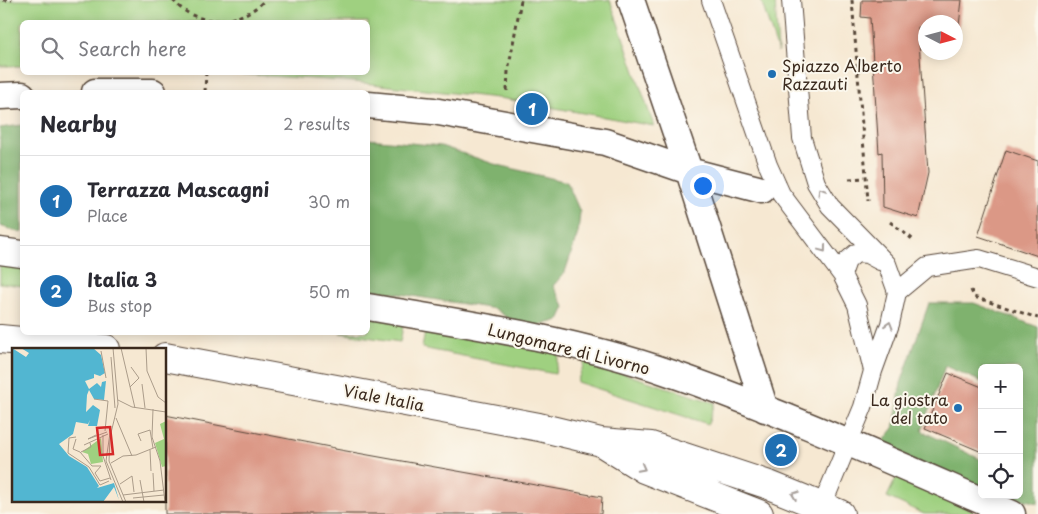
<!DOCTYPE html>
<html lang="en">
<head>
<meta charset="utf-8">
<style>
	:root { --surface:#fff; --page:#f2f2f3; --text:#2b2b33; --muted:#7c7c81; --line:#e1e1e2; --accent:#1f6fb2 }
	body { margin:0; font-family:"Playpen Sans",sans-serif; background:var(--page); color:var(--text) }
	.controls { position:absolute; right:15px; bottom:15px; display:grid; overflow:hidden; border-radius:8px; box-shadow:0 2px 12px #0003 }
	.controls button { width:45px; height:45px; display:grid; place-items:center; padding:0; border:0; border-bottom:1px solid var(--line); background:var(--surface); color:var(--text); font:25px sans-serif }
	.compass { position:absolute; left:918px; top:15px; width:45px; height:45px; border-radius:50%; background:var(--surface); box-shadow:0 2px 12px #0003; rotate:96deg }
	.you { position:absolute; left:702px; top:185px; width:18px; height:18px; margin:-12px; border:4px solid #fff; border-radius:50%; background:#1a73e8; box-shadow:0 0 0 8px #1a73e833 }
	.badge { display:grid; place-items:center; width:32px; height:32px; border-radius:50%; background:var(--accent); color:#fff; font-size:16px; font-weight:700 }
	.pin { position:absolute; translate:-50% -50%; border:2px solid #fff; box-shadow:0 1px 5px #0006 }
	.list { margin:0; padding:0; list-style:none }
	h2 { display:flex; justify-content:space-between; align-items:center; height:65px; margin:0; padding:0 20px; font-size:21px }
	h2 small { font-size:16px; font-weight:400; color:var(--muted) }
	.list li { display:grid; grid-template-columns:32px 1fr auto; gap:15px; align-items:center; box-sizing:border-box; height:90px; padding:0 20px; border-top:1px solid var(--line) }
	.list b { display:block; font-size:19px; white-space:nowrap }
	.list p { margin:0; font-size:16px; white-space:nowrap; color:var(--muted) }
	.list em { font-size:16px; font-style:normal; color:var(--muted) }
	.icon { flex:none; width:28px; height:28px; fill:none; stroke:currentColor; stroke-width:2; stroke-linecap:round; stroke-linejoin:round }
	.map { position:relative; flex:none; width:1038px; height:514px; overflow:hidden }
	.search { position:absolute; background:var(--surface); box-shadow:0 2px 12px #0003; left:20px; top:20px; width:350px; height:55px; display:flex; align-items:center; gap:12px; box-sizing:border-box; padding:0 18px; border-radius:8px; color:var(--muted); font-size:19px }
	.panel { position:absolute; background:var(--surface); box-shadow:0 2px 12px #0003; left:20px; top:90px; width:350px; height:245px; border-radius:8px }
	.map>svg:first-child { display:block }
	.green { fill:#9fd080; stroke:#6d7d4f }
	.forest { fill:#7fb26e; stroke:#5d6e46 }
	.building { fill:#db9886 }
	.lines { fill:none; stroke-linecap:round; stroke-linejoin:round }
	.service-casing { stroke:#574639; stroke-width:20 }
	.pedestrian-casing { stroke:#574639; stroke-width:29 }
	.secondary-casing { stroke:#574639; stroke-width:30 }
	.path { stroke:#574639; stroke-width:3; stroke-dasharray:4 4; stroke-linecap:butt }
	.service { stroke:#fff; stroke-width:18 }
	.pedestrian { stroke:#fff; stroke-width:26 }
	.secondary { stroke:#fff; stroke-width:28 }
	.oneway { stroke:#a79f9a }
	.poi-dot { fill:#1f6fb2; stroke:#fbf7ec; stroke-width:2 }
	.labels { text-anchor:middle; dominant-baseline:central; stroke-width:4; stroke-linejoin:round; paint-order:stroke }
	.poi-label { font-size:16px; fill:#3b2a1e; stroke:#fbf7ec; text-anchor:start }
	.street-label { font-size:16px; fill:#3b2a1e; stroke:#fbf7ec }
	.inset-road { fill:none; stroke:#ab9c8a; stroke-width:1 }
	.view { fill:#d62828; fill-opacity:0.15; stroke:#d62828; stroke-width:2.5 }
	.inset-edge { fill:none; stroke:#3b2a1e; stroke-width:2.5 }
</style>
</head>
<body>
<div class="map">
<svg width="1038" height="514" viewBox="0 0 1038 514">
	<rect width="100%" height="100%" fill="#fbf7ec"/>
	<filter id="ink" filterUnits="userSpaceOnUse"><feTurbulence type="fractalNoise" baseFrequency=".02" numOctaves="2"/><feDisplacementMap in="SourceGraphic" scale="10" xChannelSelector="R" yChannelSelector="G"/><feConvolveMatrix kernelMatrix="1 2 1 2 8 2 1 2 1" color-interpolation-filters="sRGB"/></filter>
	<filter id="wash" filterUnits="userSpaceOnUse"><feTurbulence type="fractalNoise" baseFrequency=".0096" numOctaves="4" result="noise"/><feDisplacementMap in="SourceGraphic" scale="20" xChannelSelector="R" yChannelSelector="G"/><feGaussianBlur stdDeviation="1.12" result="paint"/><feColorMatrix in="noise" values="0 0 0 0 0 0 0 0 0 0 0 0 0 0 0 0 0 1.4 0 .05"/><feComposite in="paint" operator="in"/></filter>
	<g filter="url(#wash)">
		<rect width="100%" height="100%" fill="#f6e8d2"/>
		<path class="green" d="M 0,0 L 610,0 L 654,126 L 506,99 L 345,81 L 223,73 L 368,72 L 368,22 L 22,22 L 22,66 L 0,66 Z
			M 761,0 L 775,0 L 778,52 Z
			M 0,261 L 22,264 L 22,286 L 0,283 Z
			M 368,315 L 404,321 L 400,342 L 340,333 L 368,332 Z
			M 426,327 L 559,354 L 555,374 L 422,348 Z
			M 585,361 L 715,403 L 708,424 L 577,382 Z
			M 897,476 L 973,511 L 972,514 L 924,514 L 887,497 Z"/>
		<path class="forest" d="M 22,125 L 22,233 L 0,226 L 0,128 Z
			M 368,139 L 441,146 L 494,164 L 567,182 L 580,212 L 578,233 L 565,272 L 553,286 L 565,307 L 559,320 L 524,330 L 495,309 L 368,289 Z
			M 929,303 L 974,303 L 1038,327 L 1038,504 L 1031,501 L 1003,496 L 1019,495 L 1019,460 L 1026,452 L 1019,445 L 1019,368 L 982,368 L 982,382 L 945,366 L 922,431 L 982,460 L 982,486 L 902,458 L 882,443 L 894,428 L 901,383 Z"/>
		<g id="blocks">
			<path class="building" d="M 862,0 L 962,0 L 958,34 L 956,33 L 956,22 L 926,22 L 926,28 L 918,27 L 928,173 L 918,218 L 883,207 L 882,152 L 879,153 L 870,18 L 861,17 Z
				M 1006,150 L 1038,161 L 1038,256 L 978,236 Z
				M 948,373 L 982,387 L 982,452 L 925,428 Z
				M 165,415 L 335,448 L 335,449 L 602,497 L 601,514 L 165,514 Z"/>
		</g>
	</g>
	<g filter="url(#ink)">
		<use href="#blocks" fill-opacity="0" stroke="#574639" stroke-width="1"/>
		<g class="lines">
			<defs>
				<path id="service" d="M 711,0 L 768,165 L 781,194 L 842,275 L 857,305 L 873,371
					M 791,0 L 802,138 L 816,183 L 830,206 L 887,264 L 897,292 L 890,324 L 873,371 L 863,407 L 822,506
					M 842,275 L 847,261 L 856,253 L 867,254 L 880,261
					M 897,292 L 927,267 L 979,259 L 1038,277"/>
				<path id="pedestrian" d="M 631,0 L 689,171 L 765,409
					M 95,92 L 153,92
					M 0,96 L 22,95
					M 368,105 L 433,111 L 605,142 L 689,171 L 762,190
					M 0,251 L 22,254
					M 368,307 C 469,324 572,339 670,373 C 786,413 899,465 1012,514"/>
				<path id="secondary" d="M 0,339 L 106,349
					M 165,357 L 539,427 L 601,442 L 651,446 L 769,485 L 840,514
					M 604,444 L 644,469 L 759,514"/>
			</defs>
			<use href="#service" class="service-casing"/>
			<use href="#pedestrian" class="pedestrian-casing"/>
			<use href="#secondary" class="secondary-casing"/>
			<path class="path" d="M 3,0 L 12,0
				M 173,0 C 196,29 241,25 265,0
				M 852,0 L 868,201
				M 507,91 L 508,71 L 521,0
				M 205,92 L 206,72
				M 849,179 L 865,178
				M 890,222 L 915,241
				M 971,290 L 974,297 L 1038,318"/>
			<use href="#service" class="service"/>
			<use href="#pedestrian" class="pedestrian"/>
			<use href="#secondary" class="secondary"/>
		</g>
		<defs><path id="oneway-chevron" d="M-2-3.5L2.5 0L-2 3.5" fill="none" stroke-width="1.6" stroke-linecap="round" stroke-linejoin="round" transform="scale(1.25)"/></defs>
		<g class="oneway">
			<use href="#oneway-chevron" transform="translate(821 191) rotate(-121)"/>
			<use href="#oneway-chevron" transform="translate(823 249) rotate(53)"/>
			<use href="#oneway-chevron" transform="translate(889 325) rotate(-73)"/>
			<use href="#oneway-chevron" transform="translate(642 468) rotate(28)"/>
			<use href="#oneway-chevron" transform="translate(795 495) rotate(-159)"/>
		</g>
	</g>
	<g class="poi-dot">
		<circle cx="772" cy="74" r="5"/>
		<circle cx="958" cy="408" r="5"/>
	</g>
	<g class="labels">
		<g class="poi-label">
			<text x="782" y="65">Spiazzo Alberto<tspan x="782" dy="18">Razzauti</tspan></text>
			<text x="948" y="399" text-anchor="end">La giostra<tspan x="948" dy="18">del tato</tspan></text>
		</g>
		<g class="street-label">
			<text transform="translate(569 348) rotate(14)">Lungomare di Livorno</text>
			<text transform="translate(384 397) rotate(11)">Viale Italia</text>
		</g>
	</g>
	<g transform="translate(12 348)">
		<rect width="154" height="154" fill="#f6e8d2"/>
		<path d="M 154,73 L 154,118 L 150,119 L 143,95 L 152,91 L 148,76 ZM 89,90 L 91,114 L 79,116 L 76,106 L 70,104 Z" fill="#9fd080"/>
		<path d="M 0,0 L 14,9 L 17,5 L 9,0 L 81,0 L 89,7 L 93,25 L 88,28 L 82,26 L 82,30 L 73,33 L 77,41 L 85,35 L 89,39 L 90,34 L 94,33 L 92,52 L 82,51 L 77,42 L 75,47 L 74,64 L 81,57 L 88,62 L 85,78 L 76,78 L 78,72 L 76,76 L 64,74 L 61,86 L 47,96 L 57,108 L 75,119 L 87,138 L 85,140 L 102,135 L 107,152 L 102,139 L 91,154 L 0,154 Z" fill="#52b6d1"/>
		<path class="inset-road" d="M 101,0 L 106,56 L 98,89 L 97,113 L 114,154M 109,0 L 123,60M 134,0 L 135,23 L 146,49 L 154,55M 89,3 L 94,30M 99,9 L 103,60M 130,36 L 133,60M 118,39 L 127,30 L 119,19M 82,51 L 96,53 L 93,83M 106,52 L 120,59 L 154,64M 141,61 L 140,89 L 148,113 L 153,154M 104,70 L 120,108M 99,78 L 94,113 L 111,154M 84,87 L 76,91 L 95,84M 91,87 L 91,108 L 99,132M 64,89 L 57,90 L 56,105 L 77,119 L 88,137 L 97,133M 64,91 L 61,101 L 68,104 L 80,118 L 89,118 L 83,125 L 88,133 L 98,130M 129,93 L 126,86 L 138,82 L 141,100M 72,97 L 96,86M 138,102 L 139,123M 69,104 L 79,99 L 78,95M 99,115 L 111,108 L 124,107 L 144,99M 141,125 L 142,143M 128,132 L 132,154M 108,136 L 120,128 L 122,144M 111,147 L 152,142M 121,150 L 152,147"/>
		<path class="view" d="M 98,79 L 101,106 L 88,107 L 85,80 Z"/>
		<rect width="154" height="154" class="inset-edge"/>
	</g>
</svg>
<div class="controls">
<button>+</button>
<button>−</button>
<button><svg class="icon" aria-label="locate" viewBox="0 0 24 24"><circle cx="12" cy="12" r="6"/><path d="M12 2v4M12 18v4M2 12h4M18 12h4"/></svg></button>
</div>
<svg class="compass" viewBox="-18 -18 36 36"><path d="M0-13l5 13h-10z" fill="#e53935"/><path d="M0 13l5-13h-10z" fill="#7c7c81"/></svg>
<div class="you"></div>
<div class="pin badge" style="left:532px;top:109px">1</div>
<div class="pin badge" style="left:781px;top:450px">2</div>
<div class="search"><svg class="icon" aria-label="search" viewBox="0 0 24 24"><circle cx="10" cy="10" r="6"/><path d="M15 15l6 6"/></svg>Search here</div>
<section class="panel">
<h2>Nearby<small>2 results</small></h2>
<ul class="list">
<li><span class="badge">1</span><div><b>Terrazza Mascagni</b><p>Place</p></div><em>30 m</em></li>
<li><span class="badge">2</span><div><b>Italia 3</b><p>Bus stop</p></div><em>50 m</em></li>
</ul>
</section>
</div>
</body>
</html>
